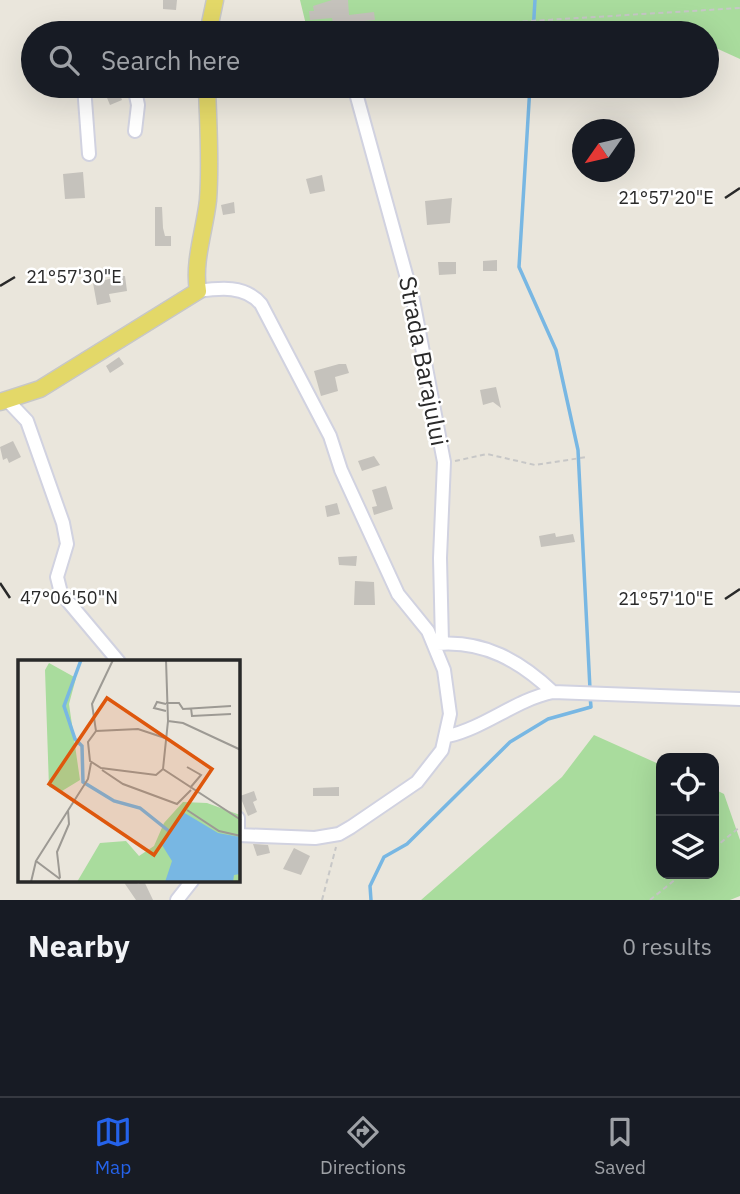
<!DOCTYPE html>
<html lang="en">
<head>
<meta charset="utf-8">
<style>
	:root { --surface:#171b24; --page:#242831; --text:#f1f3f6; --muted:#9ea1a6; --line:#363941; --accent:#2563eb }
	body { margin:0; font-family:"IBM Plex Sans",sans-serif; background:var(--page); color:var(--text) }
	.controls { position:absolute; right:21px; bottom:21px; display:grid; overflow:hidden; border-radius:14px; box-shadow:0 7px 28px #0002 }
	.controls button { width:63px; height:63px; display:grid; place-items:center; padding:0; border:0; border-bottom:2px solid var(--line); background:var(--surface); color:var(--text); font:35px sans-serif }
	.compass { position:absolute; left:572px; top:119px; width:63px; height:63px; border-radius:50%; background:var(--surface); box-shadow:0 7px 28px #0002; rotate:236deg }
	.list { margin:0; padding:0; list-style:none }
	h2 { display:flex; justify-content:space-between; align-items:center; height:91px; margin:0; padding:0 28px; font-size:30px }
	h2 small { font-size:23px; font-weight:400; color:var(--muted) }
	.icon { flex:none; width:38px; height:38px; fill:none; stroke:currentColor; stroke-width:2; stroke-linecap:round; stroke-linejoin:round }
	.map { position:relative; flex:none; width:740px; height:900px; overflow:hidden }
	.search { position:absolute; background:var(--surface); box-shadow:0 7px 28px #0002; left:21px; right:21px; top:21px; height:77px; display:flex; align-items:center; gap:18px; box-sizing:border-box; padding:0 24px; border-radius:38px; color:var(--muted); font-size:26px }
	.sheet { height:196px; background:var(--surface) }
	nav { display:flex; justify-content:space-around; align-items:center; box-sizing:border-box; height:98px; border-top:2px solid var(--line); background:var(--surface); font-size:19px; color:var(--muted) }
	nav a { display:grid; justify-items:center; gap:4px }
	nav .on { color:var(--accent) }
	.map>svg:first-child { display:block }
	.green { fill:#a9dc9d }
	.lines { fill:none; stroke-linecap:round; stroke-linejoin:round }
	.stream { stroke:#78b7e3; stroke-width:3.5 }
	.building { fill:#c5c2bc }
	.minor-casing { stroke:#d1d2e0; stroke-width:16 }
	.major-casing { stroke:#c7c7c7; stroke-width:19 }
	.path { stroke:#c7c7c7; stroke-width:2; stroke-dasharray:5 3.5; stroke-linecap:butt }
	.minor { stroke:#fff; stroke-width:12 }
	.major { stroke:#e3d868; stroke-width:16 }
	.ticks { fill:none; stroke:#292929; stroke-width:2.5 }
	.labels { text-anchor:middle; dominant-baseline:central; stroke-width:5; stroke-linejoin:round; paint-order:stroke }
	.street-label { font-size:24px; fill:#292929; stroke:#fff }
	.inset-river { fill:none; stroke:#78b7e3; stroke-width:3.5 }
	.inset-road { fill:none; stroke:#9d9a94; stroke-width:2 }
	.view { fill:#de570d; fill-opacity:0.15; stroke:#de570d; stroke-width:3.5 }
	.inset-edge { fill:none; stroke:#292929; stroke-width:3.5 }
	.ticks-label { font-size:18px; text-anchor:middle; fill:#292929; stroke:#fff; stroke-width:5; stroke-linejoin:round; paint-order:stroke }
</style>
</head>
<body>
<div class="map">
<svg width="740" height="900" viewBox="0 0 740 900">
	<rect width="100%" height="100%" fill="#eae6dc"/>
	<path class="green" d="M 300,0 L 740,0 L 740,59 L 707,44 L 707,33 L 308,33 Z
		M 594,735 L 661,765 L 661,874 L 714,874 L 714,789 L 724,794 L 740,840 L 740,896 L 730,900 L 421,900 L 562,777 Z"/>
	<g class="lines">
		<path class="stream" d="M 533,33 L 535,0
			M 530,86 L 519,267 L 556,350 L 578,450 L 590,689
			M 371,900 L 370,886 L 384,857 L 407,844 L 510,742 L 548,719 L 591,707 L 590,696"/>
	</g>
	<path class="building" d="M 163,0 L 177,0 L 176,10 L 163,9 Z
		M 332,0 L 348,0 L 349,15 L 374,12 L 375,20 L 333,24 L 332,18 L 310,20 L 309,11 L 314,11 L 313,6 Z
		M 235,86 L 261,86 L 261,87 L 231,97 L 228,88 Z
		M 117,87 L 122,100 L 110,105 L 105,93 Z
		M 83,172 L 85,198 L 65,199 L 63,174 Z
		M 322,175 L 325,191 L 310,194 L 306,179 Z
		M 452,198 L 450,223 L 427,225 L 425,201 Z
		M 234,202 L 235,213 L 223,215 L 221,205 Z
		M 155,207 L 162,207 L 163,228 L 165,236 L 171,236 L 171,246 L 155,246 Z
		M 497,260 L 497,271 L 483,271 L 483,261 Z
		M 438,262 L 456,262 L 456,274 L 439,275 Z
		M 121,276 L 125,276 L 127,291 L 109,294 L 111,302 L 97,305 L 93,283 Z
		M 119,357 L 124,364 L 110,373 L 106,366 Z
		M 339,364 L 346,364 L 349,373 L 335,377 L 338,391 L 321,396 L 314,371 Z
		M 496,387 L 501,408 L 493,402 L 483,405 L 480,390 Z
		M 13,441 L 21,457 L 9,463 L 7,458 L 3,460 L 0,447 Z
		M 374,456 L 380,465 L 362,471 L 358,461 Z
		M 386,486 L 393,509 L 374,515 L 372,507 L 377,506 L 372,490 Z
		M 337,503 L 340,514 L 327,517 L 325,506 Z
		M 555,533 L 556,537 L 573,534 L 575,542 L 541,547 L 539,536 Z
		M 357,556 L 356,566 L 339,565 L 338,557 Z
		M 355,581 L 374,582 L 375,605 L 354,605 Z
		M 339,787 L 339,796 L 313,796 L 313,788 Z
		M 254,791 L 257,800 L 253,802 L 257,812 L 248,816 L 240,796 Z
		M 253,844 L 268,845 L 270,853 L 257,856 Z
		M 294,848 L 310,856 L 301,875 L 283,869 Z
		M 123,881 L 136,881 L 138,884 L 144,881 L 153,900 L 136,900 Z"/>
	<g class="lines">
		<defs>
			<path id="minor" d="M 98,33 L 121,29 L 145,33
				M 84,86 L 89,154
				M 134,86 L 138,105 L 135,131
				M 354,86 L 413,300 L 444,462 L 440,558 L 442,643
				M 198,291 C 220,288 245,285 261,304 L 330,436 L 341,470 L 398,594 L 428,631 L 444,670 L 450,714 L 442,750 L 417,782 L 351,827 L 339,834 L 315,838 L 238,835
				M 8,401 L 27,421 L 63,523 L 67,544 L 57,577 L 61,593 L 119,662
				M 437,644 C 484,640 520,661 553,692
				M 448,736 C 486,727 515,700 553,692 L 740,699
				M 238,818 L 238,834
				M 177,900 L 192,881"/>
			<path id="major" d="M 208,33 L 215,0
				M 0,402 L 40,389 L 198,291 C 193,261 205,229 208,200 C 211,162 208,124 207,86"/>
		</defs>
		<use href="#minor" class="minor-casing"/>
		<use href="#major" class="major-casing"/>
		<path class="path" d="M 336,33 L 740,8
			M 455,461 L 487,454 L 535,465 L 587,457
			M 714,848 L 740,827
			M 322,900 L 336,847
			M 650,900 L 682,874"/>
		<use href="#minor" class="minor"/>
		<use href="#major" class="major"/>
	</g>
	<path class="ticks" d="M 725,198 L 740,188M 0,286 L 15,277M 0,583 L 10,598M 725,599 L 740,589"/>
	<g class="labels">
		<g class="street-label">
			<text transform="translate(424 361) rotate(79)">Strada Barajului</text>
		</g>
	</g>
	<g transform="translate(18 660)">
		<rect width="222" height="222" fill="#eae6dc"/>
		<path d="M 31,3 L 58,18 L 51,44 L 62,120 L 44,131 L 31,127 L 27,10 ZM 165,142 L 189,143 L 222,155 L 222,222 L 59,222 L 82,183 L 108,181 L 121,196 L 136,186 L 146,163 Z" fill="#a9dc9d"/>
		<path d="M 165,152 L 200,173 L 222,177 L 222,214 L 216,215 L 215,222 L 147,222 L 154,201 L 144,185 Z" fill="#78b7e3"/>
		<path class="inset-river" d="M 63,0 L 46,46 L 57,79 L 64,86 L 65,122 L 96,141 L 122,148 L 152,172"/>
		<path class="inset-road" d="M 95,0 L 74,44 L 78,71 L 70,82 L 72,101 L 83,108 L 138,115 L 145,109M 148,0 L 150,61 L 145,109 L 223,160M 148,43 L 161,43 L 165,49 L 213,46M 173,48 L 174,56 L 213,54M 148,51 L 136,48 L 139,42 L 148,44M 150,61 L 165,63 L 223,90M 78,71 L 120,69 L 147,78M 169,107 L 183,115 L 172,128M 84,110 L 105,124 L 159,144 L 173,130M 169,150 L 201,171 L 223,176M 42,218 L 39,192 L 51,164 L 50,150M 42,219 L 18,201 L 70,119 L 73,103M 13,222 L 18,201"/>
		<path class="view" d="M 89,38 L 194,109 L 136,195 L 31,124 Z"/>
		<rect width="222" height="222" class="inset-edge"/>
	</g>
	<g class="ticks-label">
		<text x="666" y="204">21°57'20"E</text>
		<text x="74" y="283">21°57'30"E</text>
		<text x="69" y="604">47°06'50"N</text>
		<text x="666" y="605">21°57'10"E</text>
	</g>
</svg>
<div class="controls">
<button><svg class="icon" aria-label="locate" viewBox="0 0 24 24"><circle cx="12" cy="12" r="6"/><path d="M12 2v4M12 18v4M2 12h4M18 12h4"/></svg></button>
<button><svg class="icon" aria-label="layers" viewBox="0 0 24 24"><path d="M12 4l9 5-9 5-9-5zM3 14l9 5 9-5"/></svg></button>
</div>
<svg class="compass" viewBox="-18 -18 36 36"><path d="M0-13l5 13h-10z" fill="#e53935"/><path d="M0 13l5-13h-10z" fill="#9ea1a6"/></svg>
<div class="search"><svg class="icon" aria-label="search" viewBox="0 0 24 24"><circle cx="10" cy="10" r="6"/><path d="M15 15l6 6"/></svg>Search here</div>
</div>
<section class="sheet">
<h2>Nearby<small>0 results</small></h2>
<ul class="list">
</ul>
</section>
<nav>
<a class="on"><svg class="icon" aria-label="map" viewBox="0 0 24 24"><path d="M3 6l6-2 6 2 6-2v14l-6 2-6-2-6 2zM9 4v14M15 6v14"/></svg>Map</a>
<a><svg class="icon" aria-label="directions" viewBox="0 0 24 24"><path d="M12 3l9 9-9 9-9-9zM9 14v-3h6M13 9l2 2-2 2"/></svg>Directions</a>
<a><svg class="icon" aria-label="saved" viewBox="0 0 24 24"><path d="M7 4h10v16l-5-4-5 4z"/></svg>Saved</a>
</nav>
</body>
</html>
